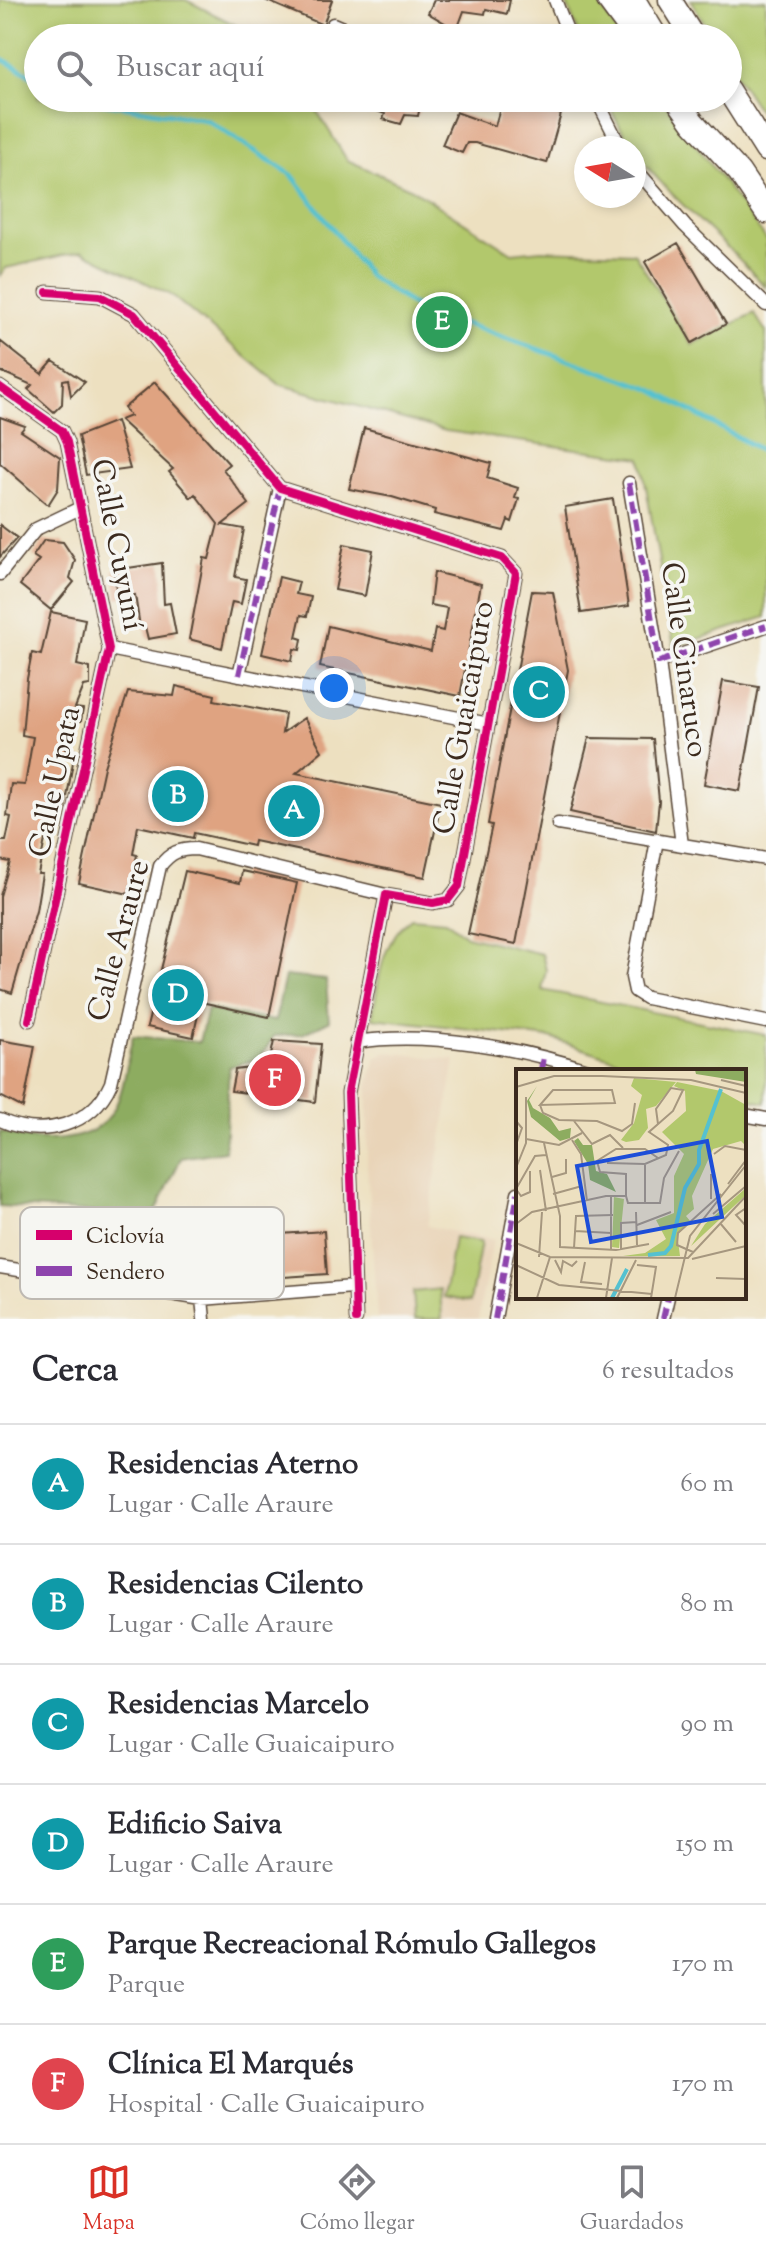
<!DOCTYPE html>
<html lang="es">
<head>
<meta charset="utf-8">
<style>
	:root { --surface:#fff; --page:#f7f7f7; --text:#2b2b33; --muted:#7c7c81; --line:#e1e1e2; --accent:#d93025 }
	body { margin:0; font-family:"Sorts Mill Goudy",serif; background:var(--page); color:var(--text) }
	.compass { position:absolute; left:574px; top:136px; width:72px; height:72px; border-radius:50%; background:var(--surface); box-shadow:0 4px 12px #0003; rotate:281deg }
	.you { position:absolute; left:334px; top:688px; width:28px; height:28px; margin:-20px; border:6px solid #fff; border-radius:50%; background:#1a73e8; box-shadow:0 0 0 12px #1a73e833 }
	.badge { display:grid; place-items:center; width:52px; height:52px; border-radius:50%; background:var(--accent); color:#fff; font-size:26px; font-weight:700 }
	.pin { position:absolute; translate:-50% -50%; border:4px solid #fff; box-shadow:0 2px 8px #0006 }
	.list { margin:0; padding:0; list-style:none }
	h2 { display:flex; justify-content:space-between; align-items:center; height:104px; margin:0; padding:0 32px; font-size:34px }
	h2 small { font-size:26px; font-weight:400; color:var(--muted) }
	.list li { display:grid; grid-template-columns:52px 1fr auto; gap:24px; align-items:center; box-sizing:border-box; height:120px; padding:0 32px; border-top:2px solid var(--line) }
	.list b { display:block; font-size:30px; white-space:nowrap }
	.list p { margin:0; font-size:26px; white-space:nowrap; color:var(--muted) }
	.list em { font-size:26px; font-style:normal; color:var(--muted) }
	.icon { flex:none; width:44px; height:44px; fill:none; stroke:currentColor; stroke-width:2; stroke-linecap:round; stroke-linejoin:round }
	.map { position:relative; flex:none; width:766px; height:1319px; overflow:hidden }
	.search { position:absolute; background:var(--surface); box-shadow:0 4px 12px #0003; left:24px; right:24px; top:24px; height:88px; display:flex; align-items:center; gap:20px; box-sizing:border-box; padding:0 28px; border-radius:44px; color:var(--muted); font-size:30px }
	.sheet { height:824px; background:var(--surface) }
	nav { display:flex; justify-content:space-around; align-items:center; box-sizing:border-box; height:112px; border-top:2px solid var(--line); background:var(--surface); font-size:22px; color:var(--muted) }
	nav a { display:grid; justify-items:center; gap:4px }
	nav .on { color:var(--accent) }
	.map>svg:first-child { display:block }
	.built { fill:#e9d4b8 }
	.green { fill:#b2c86c; stroke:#767945; stroke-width:2 }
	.forest { fill:#8dac60; stroke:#646b3f; stroke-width:2 }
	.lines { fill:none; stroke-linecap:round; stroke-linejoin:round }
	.stream { stroke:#55c1d0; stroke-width:5 }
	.building { fill:#dfa381 }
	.minor-casing { stroke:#564536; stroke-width:15 }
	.motorway-casing { stroke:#564536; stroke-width:25 }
	.minor { stroke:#fff; stroke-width:12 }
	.motorway { stroke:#fff; stroke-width:22 }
	.quiet { stroke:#8e44ad; stroke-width:6; stroke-dasharray:12 6; stroke-linecap:butt }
	.cycleway-casing { stroke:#f6f6f2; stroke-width:13 }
	.cycleway { stroke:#d6006c; stroke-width:8 }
	.labels { text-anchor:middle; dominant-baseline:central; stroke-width:7; stroke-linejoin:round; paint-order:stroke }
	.street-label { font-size:30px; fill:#3b2a1e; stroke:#f6f6f2 }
	.inset-river { fill:none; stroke:#55c1d0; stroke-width:4 }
	.inset-road { fill:none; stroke:#a6977f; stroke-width:2 }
	.view { fill:#1d4ed8; fill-opacity:0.15; stroke:#1d4ed8; stroke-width:4 }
	.inset-edge { fill:none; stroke:#3b2a1e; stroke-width:4 }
	.key { fill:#f6f6f2; stroke:#beb9b2; stroke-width:2 }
	.key-label { font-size:22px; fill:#3b2a1e }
</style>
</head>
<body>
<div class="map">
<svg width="766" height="1319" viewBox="0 0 766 1319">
	<rect width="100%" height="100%" fill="#f6f6f2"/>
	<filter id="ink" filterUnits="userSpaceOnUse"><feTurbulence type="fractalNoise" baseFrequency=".0125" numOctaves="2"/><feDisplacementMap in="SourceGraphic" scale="16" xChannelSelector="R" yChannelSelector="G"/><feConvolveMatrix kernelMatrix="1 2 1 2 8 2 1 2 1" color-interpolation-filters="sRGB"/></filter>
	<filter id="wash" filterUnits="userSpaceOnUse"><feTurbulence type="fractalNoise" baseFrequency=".006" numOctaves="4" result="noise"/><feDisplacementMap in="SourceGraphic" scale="32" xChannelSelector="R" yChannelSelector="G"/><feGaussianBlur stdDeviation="1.8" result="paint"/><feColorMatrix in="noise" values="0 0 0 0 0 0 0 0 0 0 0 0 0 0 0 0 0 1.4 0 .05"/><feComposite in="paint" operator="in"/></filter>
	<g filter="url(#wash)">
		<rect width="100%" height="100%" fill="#ede0c0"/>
		<path class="built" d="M 386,1052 L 455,1060 L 427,1226 L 493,1240 L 478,1319 L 377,1319 L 367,1166 L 368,1087 L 376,1058 Z"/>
		<path class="green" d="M 0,0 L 186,0 L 261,38 L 38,38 L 38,98 L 309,98 L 347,160 L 412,189 L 512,253 L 541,250 L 634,253 L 692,345 L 754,313 L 766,332 L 766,617 L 674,647 L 641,458 L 446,431 L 279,384 L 171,295 L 82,251 L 6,268 L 0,276 Z
			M 565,0 L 597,0 L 621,38 L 581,38 Z
			M 691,0 L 766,0 L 766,122 L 728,63 L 728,38 L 713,38 Z
			M 606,98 L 661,98 L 766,239 L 766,288 C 709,221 640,182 606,98 Z
			M 411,917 L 446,920 L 466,936 L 542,954 L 546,970 L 542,990 L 766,1035 L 766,1103 L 744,1098 L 744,1071 L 651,1071 L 550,1038 L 372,1018 C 380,978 379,945 411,917 Z
			M 454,1238 L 481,1242 L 470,1302 L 444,1297 Z
			M 440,1289 L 442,1319 L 415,1319 L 413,1292 Z"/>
		<path class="forest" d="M 285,976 L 326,980 L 329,1021 L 302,1034 L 274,1036 L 260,1058 L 229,1067 L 225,1151 L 181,1158 L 154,1216 L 0,1206 L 0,1131 C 34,1143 93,1148 114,1109 C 125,1089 127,1058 133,1036 L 199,1042 L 207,1009 L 275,1021 Z"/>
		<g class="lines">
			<path class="stream" d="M 0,58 L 38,79
				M 73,98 L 207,120 L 292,175 L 369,276 L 414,306 L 651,389 L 766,453"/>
		</g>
		<g id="blocks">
			<path class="building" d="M 265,0 L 332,0 L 323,25 Z
				M 434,0 L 510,0 L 507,14 L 486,9 L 485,14 L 464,11 L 457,30 L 428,13 Z
				M 344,98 L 409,98 L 421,102 L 418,116 L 405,115 L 401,124 L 383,119 L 385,114 Z
				M 503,98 L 561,114 L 547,163 L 475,143 L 467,143 L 462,153 L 442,145 L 456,112 L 495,126 Z
				M 678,243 L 726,324 L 692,343 L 645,262 Z
				M 0,341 L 42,374 L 53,361 L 85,382 L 71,396 L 68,379 L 63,380 L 62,404 L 54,412 L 28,389 L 32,385 L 0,371 Z
				M 155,382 L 229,464 L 223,469 L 249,504 L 222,525 L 244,529 L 235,577 L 246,579 L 241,604 L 232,602 L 222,648 L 189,639 L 204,558 L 209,559 L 218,524 L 195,494 L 191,498 L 169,472 L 173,469 L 120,420 L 130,416 L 124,408 Z
				M 0,417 L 25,426 L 21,431 L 60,457 L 58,489 L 48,505 L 0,463 Z
				M 116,421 L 130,469 L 86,475 L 78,436 Z
				M 364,428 L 491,463 L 487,478 L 518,488 L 515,498 L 519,499 L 512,522 L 508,520 L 504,531 L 434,514 L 435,510 L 392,497 L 349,489 Z
				M 613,499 L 629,606 L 581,613 L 565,507 Z
				M 0,525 L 17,538 L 0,557 Z
				M 44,540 L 63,542 L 75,560 L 70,578 L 74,582 L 51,610 L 20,585 L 39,560 L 33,556 Z
				M 344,544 L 373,550 L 365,596 L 335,590 Z
				M 162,563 L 164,604 L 170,603 L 176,634 L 148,639 L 145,627 L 140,627 L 135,595 L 117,598 L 114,570 Z
				M 434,572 L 481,584 L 460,696 L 320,667 L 328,626 L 431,651 L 435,629 L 443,631 L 447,608 L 430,605 Z
				M 279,577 L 299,582 L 296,594 L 311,597 L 307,616 L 301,615 L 296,637 L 302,639 L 300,650 L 294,649 L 292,661 L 262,654 Z
				M 532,591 L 553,592 L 568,670 L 516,944 L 468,934 L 492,825 L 488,824 Z
				M 51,612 L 85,619 L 77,665 L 90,668 L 90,685 L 84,686 L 75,708 L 83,709 L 81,721 L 72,721 L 66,749 L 75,750 L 65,809 L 58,808 L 53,826 L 48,825 L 38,874 L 42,874 L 36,911 L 12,993 L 0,989 L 0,896 L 10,862 L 0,860 L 0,841 L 6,841 L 11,817 L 7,816 L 11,784 L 25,785 L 33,737 L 22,735 L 27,679 L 32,653 L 41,655 Z
				M 723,681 L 759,687 L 740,791 L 704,784 Z
				M 176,686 L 215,695 L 214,700 L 285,714 L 282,733 L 304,718 L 322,751 L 296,773 L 441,803 L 425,877 L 254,841 L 253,846 L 194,833 L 193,838 L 138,826 L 133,854 L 137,855 L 129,894 L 79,883 L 104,767 L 128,692 L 174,696 Z
				M 589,738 L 653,739 L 659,801 L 656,831 L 570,812 Z
				M 185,871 L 240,883 L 242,871 L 297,883 L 269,1017 L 201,1002 L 193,1037 L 147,1027 Z
				M 0,1040 L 35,1046 L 23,1108 L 0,1096 Z
				M 274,1041 L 321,1044 L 315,1102 L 231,1091 L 235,1070 L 258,1067 L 270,1060 Z
				M 324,1231 L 327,1274 L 269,1278 L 266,1235 Z"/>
		</g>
	</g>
	<g filter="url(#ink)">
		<use href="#blocks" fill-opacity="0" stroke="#564536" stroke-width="2"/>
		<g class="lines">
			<defs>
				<path id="minor" d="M 555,0 L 570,38
					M 333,24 L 366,38
					M 596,98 L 621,148
					M 634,167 L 685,226 L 766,305
					M 47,292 L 100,296 L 134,314 L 280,488 L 502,558 L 516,573 L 459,886 L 448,900 L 433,903 L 386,895 L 348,1093 L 356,1319
					M 0,387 L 62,431 L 67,442 L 109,649 L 29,1020
					M 629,483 L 659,662 L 682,845
					M 0,574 L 36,529 L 80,508
					M 109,649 L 489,724
					M 659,662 L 766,626
					M 239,675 L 280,488
					M 558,824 L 766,859
					M 657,840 L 632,977 L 635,991 L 646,998 L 766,1022
					M 356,1042 C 429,1031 520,1048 591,1071
					M 744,1115 L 766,1119
					M 0,1120 C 43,1139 92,1126 111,1083 L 160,866 C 171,852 179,849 196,849 L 386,895
					M 0,1267 L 202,1299 L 353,1287
					M 202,1299 L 204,1319
					M 495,1319 L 518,1193
					M 663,1319 L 668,1297"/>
				<path id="motorway" d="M 608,0 L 636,38
					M 634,0 L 657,38
					M 670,0 L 694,38
					M 728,90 L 766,150
					M 676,98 L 693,122 L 739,172 L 766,212"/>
			</defs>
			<use href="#minor" class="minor-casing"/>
			<use href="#motorway" class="motorway-casing"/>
			<use href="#minor" class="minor"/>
			<use href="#motorway" class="motorway"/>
			<path class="quiet" d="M 629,483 L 659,662 L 766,626
				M 239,675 L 280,488 L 277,484
				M 541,1071 L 543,1056
				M 495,1319 L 518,1193
				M 663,1319 L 668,1297"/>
			<defs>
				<path id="cycleway" d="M 47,292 L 100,296 L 134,314 L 280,488 L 502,558 L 516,573 L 459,886 L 448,900 L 433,903 L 386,895 L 348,1093 L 356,1319
					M 0,387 L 62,431 L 67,442 L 109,649 L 29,1020"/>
			</defs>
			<use href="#cycleway" class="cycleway-casing"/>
			<use href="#cycleway" class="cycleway"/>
		</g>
	</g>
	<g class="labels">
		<g class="street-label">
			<text transform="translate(116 545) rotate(79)">Calle Cuyuní</text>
			<text transform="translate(683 660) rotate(82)">Calle Cinaruco</text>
			<text transform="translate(465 718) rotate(-80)">Calle Guaicaipuro</text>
			<text transform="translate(56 782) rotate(-78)">Calle Upata</text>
			<text transform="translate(120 941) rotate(-75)">Calle Araure</text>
		</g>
	</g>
	<g transform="translate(516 1069)">
		<rect width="230" height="230" fill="#ede0c0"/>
		<path d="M 118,9 L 160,13 L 140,37 L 130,40 L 132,59 L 123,71 L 110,73 L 105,71 L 118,54 L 126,26 L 115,17 ZM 161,13 L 205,22 L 230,36 L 230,77 L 225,72 L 197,80 L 176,127 L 178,140 L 170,147 L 175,153 L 161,165 L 164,187 L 107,187 L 129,184 L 150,170 L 140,151 L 158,144 L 158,107 L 168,85 L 146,63 L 170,42 L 169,22 L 158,17 ZM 230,119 L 230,126 L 175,177 L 189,155 ZM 98,128 L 108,130 L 103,179 L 96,178 Z" fill="#b2c86c"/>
		<path d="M 179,1 L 230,1 L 230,13 L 180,5 ZM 21,17 L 13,31 L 17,39 L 34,49 L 43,62 L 55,59 L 54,69 L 44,72 L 15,48 L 11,32 ZM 62,69 L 67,76 L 76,76 L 80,102 L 91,105 L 100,123 L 74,111 L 72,95 L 58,72 Z" fill="#8dac60"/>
		<path class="inset-river" d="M 132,186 L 149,184 L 155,177 L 169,119 L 183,95 L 183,81 L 205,20M 96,229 L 111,200"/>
		<path class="inset-road" d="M 205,11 L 230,17M 0,18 L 38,7 L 86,7 L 175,11 L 230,24M 37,21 L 96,21 L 99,34 L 24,36 ZM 24,36 L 27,44 L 43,51 L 81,52 L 106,62 L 116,55 L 119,34M 0,52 L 6,59 L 0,76M 58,52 L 76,75 L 94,66 L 107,79M 10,70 L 43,76 L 66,64M 56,71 L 65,85 L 71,132M 28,74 L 44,147 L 44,178 L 100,181 L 133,175M 198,85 L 209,77 L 230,81M 91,94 L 129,95 L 150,86 L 152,76 L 133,63 L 157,42 L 167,21 L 155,19 L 140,40 L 142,55M 0,99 L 10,74 L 10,28M 24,101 L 30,142M 36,108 L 50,104 L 50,90M 212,115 L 230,91M 0,120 L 19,87 L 30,86M 0,120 L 5,127 L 14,123 L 14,102M 37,125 L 66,117M 95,127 L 95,180M 110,127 L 110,105 L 84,103 L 81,92 L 100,80 L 129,80 L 142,89M 195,130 L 195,105M 129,134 L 129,95M 230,139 L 220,146 L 230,157M 120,143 L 121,176M 197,145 L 230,117M 204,154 L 220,173M 0,155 L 16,143 L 90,127 L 110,127 L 112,134 L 144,134 L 148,109 L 163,82M 121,156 L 155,143M 59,162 L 95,164M 0,174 L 34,188 L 172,189 L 230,127M 58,179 L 60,147 L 97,146M 105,180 L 105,154 L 121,153M 177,183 L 161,176 L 162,164 L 205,125M 23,188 L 26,143M 176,190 L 230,177M 39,191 L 45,203 L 47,192 L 56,197 L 61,192M 69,193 L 65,213 L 86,215M 0,196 L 43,216 L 136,225M 121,196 L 140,198 L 135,229M 200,209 L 230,210M 21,229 L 34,188M 90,229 L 96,189M 101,229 L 120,191M 159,229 L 174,167 L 230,96"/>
		<path class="view" d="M 191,72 L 206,148 L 75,173 L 61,97 Z"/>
		<rect width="230" height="230" class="inset-edge"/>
	</g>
	<rect x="20" y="1207" width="264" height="92" rx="12" class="key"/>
	<rect x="36" y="1230" width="36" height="10" fill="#d6006c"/>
	<rect x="36" y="1266" width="36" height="10" fill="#8e44ad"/>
	<g class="key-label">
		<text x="86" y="1243">Ciclovía</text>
		<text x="86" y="1279">Sendero</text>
	</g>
</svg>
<svg class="compass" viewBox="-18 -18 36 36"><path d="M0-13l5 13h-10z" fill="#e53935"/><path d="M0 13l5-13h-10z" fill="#7c7c81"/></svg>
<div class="you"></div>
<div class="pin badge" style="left:294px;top:811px;background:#0f9aa8">A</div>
<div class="pin badge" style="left:178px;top:796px;background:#0f9aa8">B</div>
<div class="pin badge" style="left:539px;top:692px;background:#0f9aa8">C</div>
<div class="pin badge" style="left:178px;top:995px;background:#0f9aa8">D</div>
<div class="pin badge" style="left:442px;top:322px;background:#2e9e5b">E</div>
<div class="pin badge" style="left:275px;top:1080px;background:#e0444e">F</div>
<div class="search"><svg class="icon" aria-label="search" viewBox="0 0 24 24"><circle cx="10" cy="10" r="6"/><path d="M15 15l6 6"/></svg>Buscar aquí</div>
</div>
<section class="sheet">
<h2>Cerca<small>6 resultados</small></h2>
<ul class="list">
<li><span class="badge" style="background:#0f9aa8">A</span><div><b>Residencias Aterno</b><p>Lugar · Calle Araure</p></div><em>60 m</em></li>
<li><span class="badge" style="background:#0f9aa8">B</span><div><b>Residencias Cilento</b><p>Lugar · Calle Araure</p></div><em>80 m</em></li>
<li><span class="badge" style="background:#0f9aa8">C</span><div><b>Residencias Marcelo</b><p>Lugar · Calle Guaicaipuro</p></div><em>90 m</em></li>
<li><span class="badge" style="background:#0f9aa8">D</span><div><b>Edificio Saiva</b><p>Lugar · Calle Araure</p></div><em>150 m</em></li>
<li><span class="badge" style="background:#2e9e5b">E</span><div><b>Parque Recreacional Rómulo Gallegos</b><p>Parque</p></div><em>170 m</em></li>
<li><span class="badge" style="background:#e0444e">F</span><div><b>Clínica El Marqués</b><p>Hospital · Calle Guaicaipuro</p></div><em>170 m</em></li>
</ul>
</section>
<nav>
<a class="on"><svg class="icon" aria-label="map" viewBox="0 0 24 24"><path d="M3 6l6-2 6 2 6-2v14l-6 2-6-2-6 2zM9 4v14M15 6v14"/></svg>Mapa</a>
<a><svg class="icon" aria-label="directions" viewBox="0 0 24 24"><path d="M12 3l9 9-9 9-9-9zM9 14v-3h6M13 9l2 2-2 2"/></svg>Cómo llegar</a>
<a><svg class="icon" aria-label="saved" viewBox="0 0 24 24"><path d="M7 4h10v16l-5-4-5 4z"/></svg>Guardados</a>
</nav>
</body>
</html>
